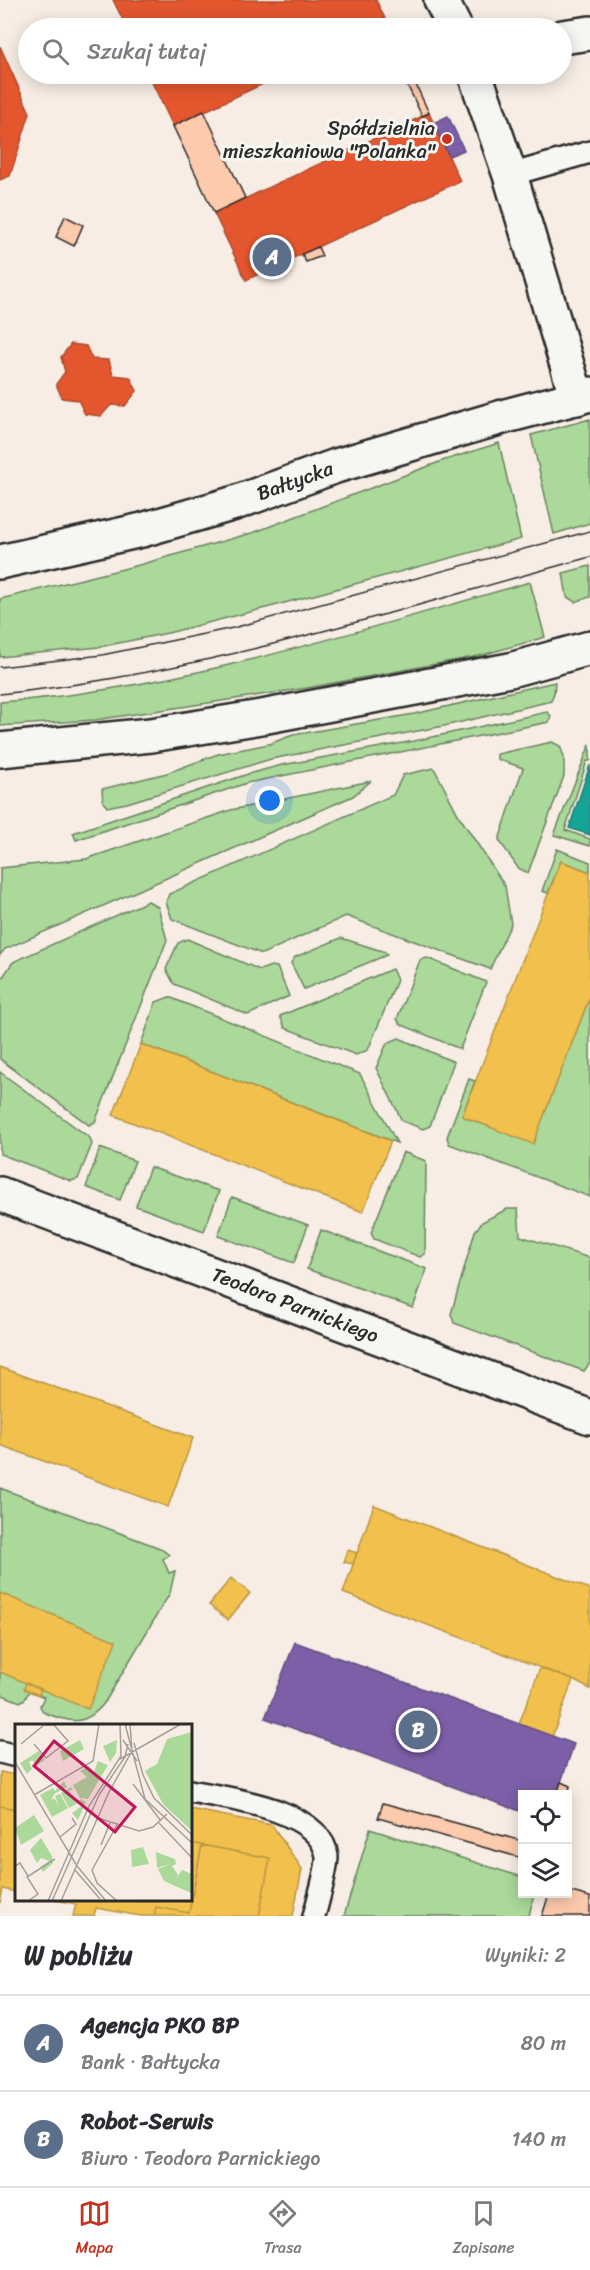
<!DOCTYPE html>
<html lang="pl">
<head>
<meta charset="utf-8">
<style>
	:root { --surface:#fff; --page:#f2f2f3; --text:#2b2b33; --muted:#7c7c81; --line:#e1e1e2; --accent:#c8321e }
	body { margin:0; font-family:Sriracha,sans-serif; background:var(--page); color:var(--text) }
	.controls { position:absolute; right:18px; bottom:18px; display:grid; overflow:hidden; border-radius:0px; box-shadow:0 3px 15px #0003 }
	.controls button { width:54px; height:54px; display:grid; place-items:center; padding:0; border:0; border-bottom:2px solid var(--line); background:var(--surface); color:var(--text); font:30px sans-serif }
	.you { position:absolute; left:270px; top:801px; width:21px; height:21px; margin:-15px; border:4px solid #fff; border-radius:50%; background:#1a73e8; box-shadow:0 0 0 9px #1a73e833 }
	.badge { display:grid; place-items:center; width:39px; height:39px; border-radius:50%; background:var(--accent); color:#fff; font-size:20px; font-weight:700 }
	.pin { position:absolute; translate:-50% -50%; border:3px solid #fff; box-shadow:0 2px 6px #0006 }
	.list { margin:0; padding:0; list-style:none }
	h2 { display:flex; justify-content:space-between; align-items:center; height:78px; margin:0; padding:0 24px; font-size:26px }
	h2 small { font-size:20px; font-weight:400; color:var(--muted) }
	.list li { display:grid; grid-template-columns:39px 1fr auto; gap:18px; align-items:center; box-sizing:border-box; height:96px; padding:0 24px; border-top:2px solid var(--line) }
	.list b { display:block; font-size:22px; white-space:nowrap }
	.list p { margin:0; font-size:20px; white-space:nowrap; color:var(--muted) }
	.list em { font-size:20px; font-style:normal; color:var(--muted) }
	.icon { flex:none; width:33px; height:33px; fill:none; stroke:currentColor; stroke-width:2; stroke-linecap:round; stroke-linejoin:round }
	.map { position:relative; flex:none; width:590px; height:1916px; overflow:hidden }
	.search { position:absolute; background:var(--surface); box-shadow:0 3px 15px #0003; left:18px; right:18px; top:18px; height:66px; display:flex; align-items:center; gap:15px; box-sizing:border-box; padding:0 21px; border-radius:33px; color:var(--muted); font-size:22px }
	.sheet { height:270px; background:var(--surface) }
	nav { display:flex; justify-content:space-around; align-items:center; box-sizing:border-box; height:84px; border-top:2px solid var(--line); background:var(--surface); font-size:16px; color:var(--muted) }
	nav a { display:grid; justify-items:center; gap:3px }
	nav .on { color:var(--accent) }
	.map>svg:first-child { display:block }
	.green { fill:#aad999; stroke:#6a8262; stroke-width:1.5 }
	.homes { fill:#f2c14e; stroke:#b69444; stroke-width:1.5 }
	.shops { fill:#e4572e; stroke:#ac4a2d; stroke-width:1.5 }
	.offices { fill:#7b5ea7; stroke:#634f82; stroke-width:1.5 }
	.public { fill:#17a398; stroke:#1d7f77; stroke-width:1.5 }
	.building { fill:#fccaac; stroke:#2b2b2b; stroke-width:1.5 }
	.lines { fill:none; stroke-linecap:round; stroke-linejoin:round }
	.service-casing { stroke:#2b2b2b; stroke-width:26 }
	.minor-casing { stroke:#2b2b2b; stroke-width:38 }
	.secondary-casing { stroke:#2b2b2b; stroke-width:38 }
	.service { stroke:#f6f6f2; stroke-width:21 }
	.minor { stroke:#f6f6f2; stroke-width:33 }
	.secondary { stroke:#f6f6f2; stroke-width:33 }
	.tram { stroke:#2b2b2b; stroke-width:1.5 }
	.poi-dot { fill:#c8321e; stroke:#f6f6f2; stroke-width:2 }
	.labels { text-anchor:middle; dominant-baseline:central; stroke-width:6; stroke-linejoin:round; paint-order:stroke }
	.poi-label { font-size:20px; fill:#2b2b2b; stroke:#f6f6f2; text-anchor:end }
	.street-label { font-size:20px; fill:#2b2b2b; stroke:#f6f6f2 }
	.inset-road { fill:none; stroke:#a59f9a; stroke-width:1.5 }
	.view { fill:#c2185b; fill-opacity:0.15; stroke:#c2185b; stroke-width:3 }
	.inset-edge { fill:none; stroke:#2b2b2b; stroke-width:3 }
</style>
</head>
<body>
<div class="map">
<svg width="590" height="1916" viewBox="0 0 590 1916">
	<rect width="100%" height="100%" fill="#f7ede4"/>
	<filter id="ink" filterUnits="userSpaceOnUse"><feTurbulence type="fractalNoise" baseFrequency=".0167" numOctaves="2"/><feDisplacementMap in="SourceGraphic" scale="12" xChannelSelector="R" yChannelSelector="G"/><feConvolveMatrix kernelMatrix="1 2 1 2 8 2 1 2 1" color-interpolation-filters="sRGB"/></filter>
	<g filter="url(#ink)">
		<path class="green" d="M 590,419 L 590,523 L 554,534 L 531,435 Z
			M 499,443 L 521,539 L 266,608 L 168,633 L 99,647 L 0,657 L 0,599 L 139,565 L 255,532 L 442,461 Z
			M 590,566 L 590,597 L 575,602 L 567,597 L 563,573 Z
			M 530,582 L 545,637 L 479,656 L 307,688 L 95,720 L 0,726 L 0,702 C 180,689 357,631 530,582 Z
			M 555,682 L 554,693 L 551,701 L 444,726 L 271,759 L 127,803 L 107,807 L 103,802 L 102,789 L 167,773 L 218,754 L 269,744 L 293,735 L 414,714 Z
			M 547,712 L 551,716 L 549,722 L 247,783 L 76,840 L 73,833 L 248,774 L 282,765 L 414,741 Z
			M 552,742 L 560,746 L 564,757 L 564,776 L 528,873 L 518,868 L 499,840 L 523,768 L 497,759 L 497,754 Z
			M 590,744 L 590,761 L 587,761 L 565,830 L 590,839 L 590,846 L 554,835 Z
			M 434,768 L 459,816 L 505,886 L 511,924 L 490,969 L 346,916 L 262,954 L 172,919 L 166,902 L 169,894 L 393,795 L 403,775 Z
			M 371,781 L 353,796 L 5,949 L 0,955 L 0,868 L 86,859 L 231,810 Z
			M 557,849 L 590,862 L 590,872 L 561,861 L 548,893 L 542,891 Z
			M 148,901 L 158,907 L 167,940 L 95,1122 L 89,1125 L 0,1059 L 0,981 L 13,962 Z
			M 341,938 L 385,952 L 387,955 L 304,989 L 291,963 L 295,957 Z
			M 187,939 L 260,970 L 271,966 L 277,967 L 289,996 L 248,1015 L 174,984 L 166,969 L 178,943 Z
			M 427,958 L 486,982 L 460,1049 L 400,1024 L 397,1019 L 420,960 Z
			M 392,969 L 397,980 L 368,1050 L 356,1055 L 285,1028 L 280,1016 Z
			M 590,996 L 590,1197 L 449,1144 L 447,1137 L 469,1079 L 475,1081 L 462,1116 L 533,1143 Z
			M 169,997 L 360,1074 L 397,1143 L 141,1044 L 156,1002 Z
			M 399,1038 L 454,1062 L 430,1126 L 423,1129 L 402,1121 L 376,1068 L 387,1043 Z
			M 0,1072 L 90,1138 L 92,1144 L 78,1179 L 71,1181 L 0,1154 Z
			M 100,1148 L 135,1161 L 120,1200 L 86,1187 Z
			M 403,1152 L 426,1161 L 425,1254 L 420,1257 L 374,1239 L 371,1233 Z
			M 150,1167 L 219,1191 L 204,1231 L 136,1206 Z
			M 232,1197 L 308,1225 L 294,1263 L 218,1236 Z
			M 507,1209 L 518,1209 L 520,1236 L 590,1258 L 590,1363 L 584,1371 L 454,1323 L 451,1314 L 475,1231 L 482,1222 Z
			M 321,1230 L 427,1269 L 413,1308 L 307,1269 Z
			M 0,1488 L 160,1548 L 169,1555 L 163,1559 L 169,1573 L 175,1571 L 170,1593 L 105,1702 C 86,1727 69,1723 43,1712 L 40,1706 L 44,1697 L 29,1691 L 25,1699 L 20,1702 L 0,1694 Z
			M 370,1829 L 522,1877 L 522,1894 L 534,1894 L 529,1916 L 344,1916 Z"/>
		<path class="homes" d="M 561,861 L 590,872 L 590,996 L 533,1144 L 462,1116 Z
			M 141,1044 L 391,1141 L 363,1212 L 113,1115 Z
			M 0,1367 L 193,1438 L 168,1507 L 0,1445 Z
			M 374,1505 L 590,1589 L 590,1689 L 573,1680 L 343,1593 Z
			M 348,1550 L 357,1553 L 353,1564 L 344,1562 Z
			M 231,1578 L 250,1593 L 228,1620 L 209,1605 Z
			M 0,1593 L 116,1641 L 88,1709 L 0,1672 Z
			M 540,1668 L 573,1680 L 552,1737 L 519,1724 Z
			M 26,1683 L 41,1689 L 39,1695 L 24,1689 Z
			M 0,1772 L 16,1775 L 16,1809 L 0,1806 Z
			M 0,1806 L 16,1809 L 16,1892 L 3,1889 L 0,1903 Z
			M 190,1809 L 272,1825 L 302,1869 L 293,1916 L 259,1916 L 270,1858 L 190,1843 Z
			M 190,1843 L 202,1845 L 189,1913 L 156,1907 L 154,1916 L 141,1916 L 96,1908 L 94,1916 L 73,1916 L 76,1904 L 55,1900 L 190,1900 Z
			M 202,1845 L 270,1858 L 259,1916 L 154,1916 L 156,1907 L 189,1913 Z"/>
		<path class="shops" d="M 113,0 L 376,0 L 388,25 L 382,28 L 127,28 Z
			M 0,46 L 30,113 L 10,176 L 0,180 Z
			M 148,74 L 284,74 L 173,126 Z
			M 429,113 L 460,181 L 246,280 L 214,213 Z
			M 71,344 L 86,346 L 92,359 L 109,360 L 113,375 L 130,377 L 137,391 L 125,406 L 111,405 L 101,416 L 85,414 L 78,400 L 62,398 L 56,384 L 65,372 L 61,357 Z"/>
		<path class="offices" d="M 448,116 L 464,150 L 449,156 L 433,123 Z
			M 295,1642 L 574,1744 L 557,1794 L 522,1794 L 522,1812 L 265,1718 Z"/>
		<path class="public" d="M 590,765 L 590,835 L 569,828 Z"/>
		<path class="building" d="M 402,74 L 411,74 L 429,113 L 422,116 Z
			M 204,111 L 245,198 L 214,213 L 173,126 Z
			M 65,216 L 83,225 L 74,246 L 56,237 Z
			M 318,247 L 322,256 L 306,262 L 302,254 Z
			M 561,1782 L 570,1786 L 568,1795 L 557,1794 Z
			M 383,1803 L 522,1841 L 522,1858 L 378,1818 Z
			M 568,1891 L 590,1897 L 590,1916 L 542,1916 L 549,1894 L 568,1894 Z"/>
		<g class="lines">
			<defs>
				<path id="service" d="M 510,175 L 590,152
					M 0,1752 L 16,1756
					M 190,1791 C 227,1798 321,1809 327,1856 C 328,1865 317,1905 314,1916"/>
				<path id="minor" d="M 441,0 L 455,28
					M 562,37 L 590,33
					M 475,74 L 510,175 L 577,398
					M 0,1194 L 590,1417"/>
				<path id="secondary" d="M 0,562 L 142,530 L 235,503 L 336,466 L 506,416 L 590,394
					M 0,750 L 151,735 L 267,716 L 510,670 L 590,648"/>
			</defs>
			<use href="#service" class="service-casing"/>
			<use href="#minor" class="minor-casing"/>
			<use href="#secondary" class="secondary-casing"/>
			<use href="#service" class="service"/>
			<use href="#minor" class="minor"/>
			<use href="#secondary" class="secondary"/>
			<path class="tram" d="M 0,667 L 102,655 L 233,628 L 590,531
				M 0,694 C 202,674 395,610 590,557"/>
		</g>
	</g>
	<circle class="poi-dot" cx="447" cy="139" r="6"/>
	<g class="labels">
		<g class="poi-label">
			<text x="435" y="128">Spółdzielnia<tspan x="435" dy="23">mieszkaniowa "Polanka"</tspan></text>
		</g>
		<g class="street-label">
			<text transform="translate(295 481) rotate(-20)">Bałtycka</text>
			<text transform="translate(295 1305) rotate(21)">Teodora Parnickiego</text>
		</g>
	</g>
	<g transform="translate(15 1724)">
		<rect width="177" height="177" fill="#f7ede4"/>
		<path d="M 177,8 L 177,107 L 148,80 L 130,47 L 142,40 L 152,15 ZM 65,16 L 69,25 L 48,37 L 45,27 ZM 102,16 L 101,29 L 95,38 L 88,22 ZM 24,27 L 30,36 L 22,41 L 17,36 L 14,38 L 17,45 L 12,50 L 5,39 ZM 83,37 L 93,41 L 73,75 L 65,74 L 58,61 L 72,53 L 65,47 L 74,42 L 79,48 ZM 49,57 L 52,63 L 39,70 L 36,77 L 39,74 L 44,82 L 40,72 L 45,70 L 53,84 L 37,93 L 25,71 L 38,64 L 40,67 ZM 56,63 L 58,66 L 54,67 L 61,79 L 66,75 L 71,78 L 63,96 L 57,89 L 68,81 L 63,79 L 54,84 L 46,69 ZM 19,91 L 29,107 L 6,121 L 0,104 ZM 26,114 L 37,132 L 38,139 L 28,148 L 25,143 L 34,137 L 26,134 L 22,139 L 15,126 ZM 128,123 L 134,140 L 117,143 L 116,126 ZM 141,128 L 160,135 L 161,140 L 157,142 L 163,151 L 159,158 L 167,146 L 177,150 L 176,169 L 149,157 L 143,145 L 157,139 L 142,144 Z" fill="#aad999"/>
		<path class="inset-road" d="M 110,0 L 130,75 L 177,119M 108,16 L 122,37M 119,19 L 128,51 L 139,74 L 177,111M 6,20 L 29,1 L 39,1 L 53,17 L 31,34 L 19,20M 105,35 L 166,0M 0,38 L 62,142M 118,60 L 146,97M 19,71 L 78,37 L 84,0M 83,94 L 124,107 L 138,103 L 152,90M 144,99 L 177,134M 102,101 L 77,146 L 82,159 L 102,177M 45,113 L 61,100 L 57,94M 86,121 L 95,99M 0,142 L 5,139 L 13,152M 62,142 L 91,177M 60,146 L 85,175M 13,177 L 23,170 L 12,153 L 40,135M 33,177 L 74,82 L 106,32 L 105,0M 37,177 L 84,71 L 110,33 L 113,20M 46,177 L 94,68 L 117,27 L 115,0"/>
		<path class="view" d="M 39,17 L 120,83 L 100,108 L 19,42 Z"/>
		<rect width="177" height="177" class="inset-edge"/>
	</g>
</svg>
<div class="controls">
<button><svg class="icon" aria-label="locate" viewBox="0 0 24 24"><circle cx="12" cy="12" r="6"/><path d="M12 2v4M12 18v4M2 12h4M18 12h4"/></svg></button>
<button><svg class="icon" aria-label="layers" viewBox="0 0 24 24"><path d="M12 4l9 5-9 5-9-5zM3 14l9 5 9-5"/></svg></button>
</div>
<div class="you"></div>
<div class="pin badge" style="left:272px;top:257px;background:#5c6f8a">A</div>
<div class="pin badge" style="left:418px;top:1730px;background:#5c6f8a">B</div>
<div class="search"><svg class="icon" aria-label="search" viewBox="0 0 24 24"><circle cx="10" cy="10" r="6"/><path d="M15 15l6 6"/></svg>Szukaj tutaj</div>
</div>
<section class="sheet">
<h2>W pobliżu<small>Wyniki: 2</small></h2>
<ul class="list">
<li><span class="badge" style="background:#5c6f8a">A</span><div><b>Agencja PKO BP</b><p>Bank · Bałtycka</p></div><em>80 m</em></li>
<li><span class="badge" style="background:#5c6f8a">B</span><div><b>Robot-Serwis</b><p>Biuro · Teodora Parnickiego</p></div><em>140 m</em></li>
</ul>
</section>
<nav>
<a class="on"><svg class="icon" aria-label="map" viewBox="0 0 24 24"><path d="M3 6l6-2 6 2 6-2v14l-6 2-6-2-6 2zM9 4v14M15 6v14"/></svg>Mapa</a>
<a><svg class="icon" aria-label="directions" viewBox="0 0 24 24"><path d="M12 3l9 9-9 9-9-9zM9 14v-3h6M13 9l2 2-2 2"/></svg>Trasa</a>
<a><svg class="icon" aria-label="saved" viewBox="0 0 24 24"><path d="M7 4h10v16l-5-4-5 4z"/></svg>Zapisane</a>
</nav>
</body>
</html>
